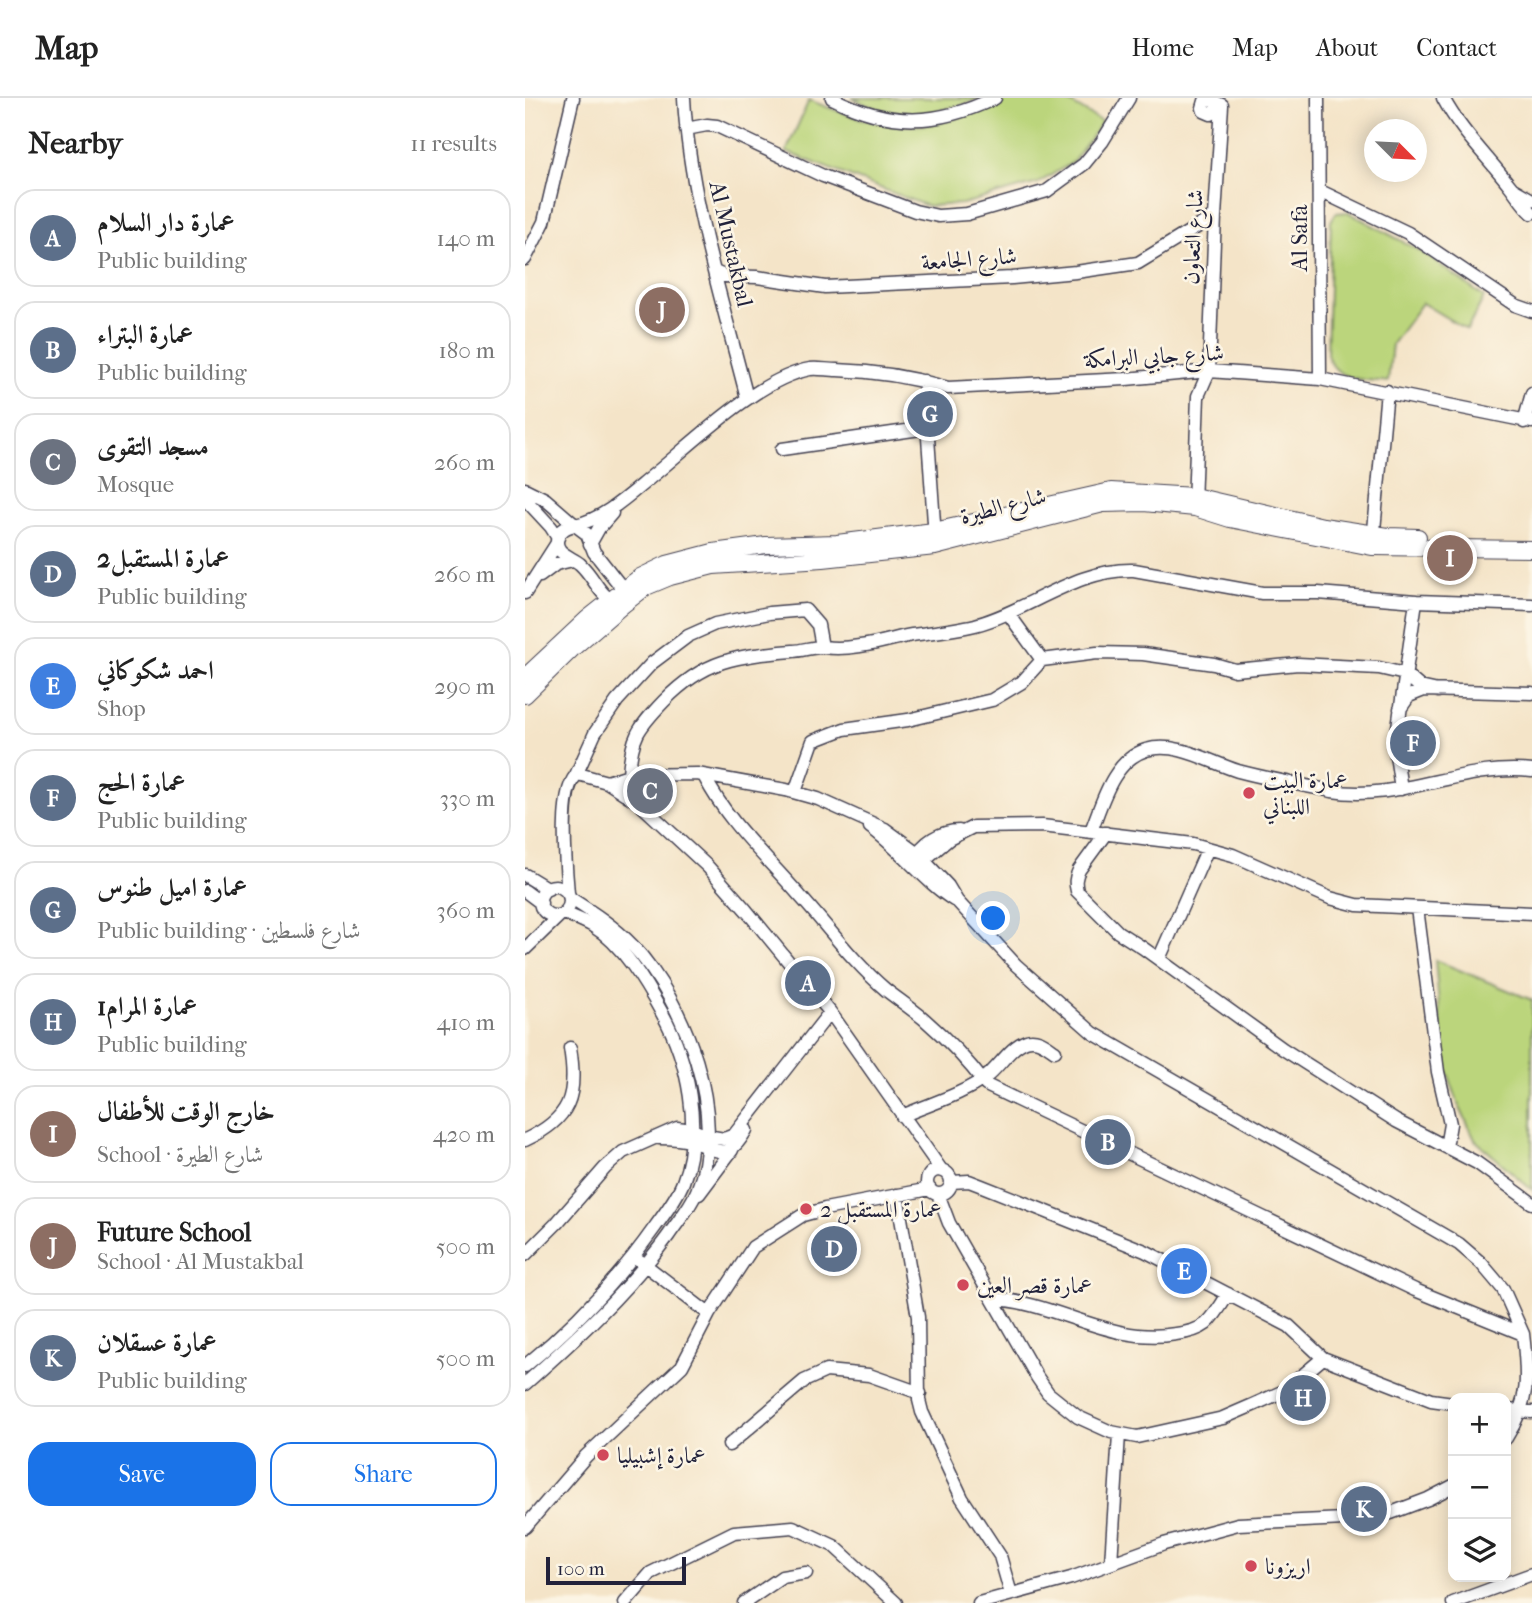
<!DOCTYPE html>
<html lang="en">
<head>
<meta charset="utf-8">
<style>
	:root { --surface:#fff; --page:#f2f2f2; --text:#222; --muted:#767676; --line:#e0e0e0; --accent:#1a73e8 }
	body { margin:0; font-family:"IM FELL French Canon",Amiri,serif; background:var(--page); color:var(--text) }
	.controls { position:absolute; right:21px; bottom:21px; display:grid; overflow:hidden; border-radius:14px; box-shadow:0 4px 18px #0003 }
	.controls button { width:63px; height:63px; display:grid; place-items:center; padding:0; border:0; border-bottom:2px solid var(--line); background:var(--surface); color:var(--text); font:35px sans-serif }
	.compass { position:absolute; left:839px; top:21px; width:63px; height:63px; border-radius:50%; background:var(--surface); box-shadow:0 4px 18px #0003; rotate:114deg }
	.scale { position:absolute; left:21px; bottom:18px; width:140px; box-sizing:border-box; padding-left:7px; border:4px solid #22223b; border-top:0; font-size:19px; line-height:24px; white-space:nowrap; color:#22223b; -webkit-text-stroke:5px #fcf5e5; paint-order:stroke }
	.you { position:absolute; left:469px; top:821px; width:24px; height:24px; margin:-18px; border:5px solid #fff; border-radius:50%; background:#1a73e8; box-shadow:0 0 0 10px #1a73e833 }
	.badge { display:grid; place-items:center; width:46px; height:46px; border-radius:50%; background:var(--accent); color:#fff; font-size:23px; font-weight:700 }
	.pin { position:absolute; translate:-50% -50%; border:4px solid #fff; box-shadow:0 2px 7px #0006 }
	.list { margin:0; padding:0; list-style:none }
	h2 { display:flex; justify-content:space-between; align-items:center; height:91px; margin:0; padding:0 28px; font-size:30px }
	h2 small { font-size:23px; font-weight:400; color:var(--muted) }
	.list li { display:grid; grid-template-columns:46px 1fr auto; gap:21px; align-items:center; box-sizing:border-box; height:98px; margin:0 14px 14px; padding:0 14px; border:2px solid var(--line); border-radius:21px }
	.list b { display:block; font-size:26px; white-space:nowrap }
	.list p { margin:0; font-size:23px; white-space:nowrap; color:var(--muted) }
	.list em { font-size:23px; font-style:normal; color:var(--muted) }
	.actions { display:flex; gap:14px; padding:21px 28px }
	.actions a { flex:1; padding:16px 0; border:2px solid var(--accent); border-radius:21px; text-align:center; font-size:24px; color:var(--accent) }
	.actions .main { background:var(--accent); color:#fff }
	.icon { flex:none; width:38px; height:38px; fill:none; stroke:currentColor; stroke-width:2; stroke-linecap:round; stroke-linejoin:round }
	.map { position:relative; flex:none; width:1007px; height:1505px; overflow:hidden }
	header { display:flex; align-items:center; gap:42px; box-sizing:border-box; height:98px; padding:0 35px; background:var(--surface); border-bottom:2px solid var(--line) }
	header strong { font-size:33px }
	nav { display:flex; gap:38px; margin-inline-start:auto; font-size:24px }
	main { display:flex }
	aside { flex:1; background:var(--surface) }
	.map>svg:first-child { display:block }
	.green { fill:#bbd57b; stroke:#6e7c5b; stroke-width:2 }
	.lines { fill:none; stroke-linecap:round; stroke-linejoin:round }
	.minor-casing { stroke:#423f50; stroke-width:15 }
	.major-casing { stroke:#423f50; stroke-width:18 }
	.minor { stroke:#fff; stroke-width:12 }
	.major { stroke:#fff; stroke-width:16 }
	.poi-dot { fill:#d1495b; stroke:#fcf5e5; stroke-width:2.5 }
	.labels { text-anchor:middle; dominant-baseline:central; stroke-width:5; stroke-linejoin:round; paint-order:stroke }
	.street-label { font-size:23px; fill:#22223b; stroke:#fcf5e5 }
	.poi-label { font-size:23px; fill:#22223b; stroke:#fcf5e5; text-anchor:start }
</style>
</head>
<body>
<header>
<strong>Map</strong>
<nav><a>Home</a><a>Map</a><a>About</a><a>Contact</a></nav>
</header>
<main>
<aside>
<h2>Nearby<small>11 results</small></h2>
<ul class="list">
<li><span class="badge" style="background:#5c6f8a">A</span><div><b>عمارة دار السلام</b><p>Public building</p></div><em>140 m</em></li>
<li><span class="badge" style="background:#5c6f8a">B</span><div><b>عمارة البتراء</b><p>Public building</p></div><em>180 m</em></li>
<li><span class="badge" style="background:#6b7280">C</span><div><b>مسجد التقوى</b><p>Mosque</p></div><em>260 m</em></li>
<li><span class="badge" style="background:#5c6f8a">D</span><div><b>عمارة المستقبل2</b><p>Public building</p></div><em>260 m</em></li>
<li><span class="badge" style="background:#3f7fe0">E</span><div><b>احمد شكوكاني</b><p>Shop</p></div><em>290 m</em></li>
<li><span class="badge" style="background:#5c6f8a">F</span><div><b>عمارة الحج</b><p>Public building</p></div><em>330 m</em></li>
<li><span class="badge" style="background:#5c6f8a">G</span><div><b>عمارة اميل طنوس</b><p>Public building · شارع فلسطين</p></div><em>360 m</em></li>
<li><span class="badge" style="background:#5c6f8a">H</span><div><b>عمارة المرام1</b><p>Public building</p></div><em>410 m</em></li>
<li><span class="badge" style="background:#8d6e63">I</span><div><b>خارج الوقت للأطفال</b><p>School · شارع الطيرة</p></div><em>420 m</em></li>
<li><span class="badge" style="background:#8d6e63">J</span><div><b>Future School</b><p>School · Al Mustakbal</p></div><em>500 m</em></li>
<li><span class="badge" style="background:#5c6f8a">K</span><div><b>عمارة عسقلان</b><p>Public building</p></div><em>500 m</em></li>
</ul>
<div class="actions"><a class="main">Save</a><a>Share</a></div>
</aside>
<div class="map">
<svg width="1007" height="1505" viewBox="0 0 1007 1505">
	<rect width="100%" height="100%" fill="#fcf5e5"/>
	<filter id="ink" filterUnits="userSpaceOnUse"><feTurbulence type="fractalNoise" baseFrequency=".0143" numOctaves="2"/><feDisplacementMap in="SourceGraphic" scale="14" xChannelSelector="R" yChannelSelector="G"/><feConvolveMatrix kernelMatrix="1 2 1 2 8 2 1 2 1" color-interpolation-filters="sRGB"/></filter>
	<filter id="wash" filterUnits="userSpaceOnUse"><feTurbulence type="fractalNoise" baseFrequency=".00686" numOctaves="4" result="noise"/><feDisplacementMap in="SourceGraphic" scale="28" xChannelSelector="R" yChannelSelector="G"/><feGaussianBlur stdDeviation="1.57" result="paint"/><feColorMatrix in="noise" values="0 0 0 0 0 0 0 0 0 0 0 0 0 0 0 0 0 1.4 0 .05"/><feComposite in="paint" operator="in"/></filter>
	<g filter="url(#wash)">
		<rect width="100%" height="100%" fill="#f4e4c8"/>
		<path class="green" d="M 327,0 L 457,0 C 409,17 373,24 327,0 Z
			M 481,0 L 537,0 L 577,24 L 548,64 L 513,85 L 437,106 L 402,108 L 261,54 L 284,2 C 365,35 402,38 481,0 Z
			M 823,114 L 899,155 L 959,199 L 942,232 L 897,205 L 867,246 L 863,284 C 838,281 812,285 802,257 L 806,123 L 811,115 Z
			M 910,862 L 1007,902 L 1007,1092 L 950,1042 L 935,1010 L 919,964 Z"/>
	</g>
	<g filter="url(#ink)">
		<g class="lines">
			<defs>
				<path id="minor" d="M 159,0 C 164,98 198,205 222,300
					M 307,0 C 364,29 412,28 470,0
					M 793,0 L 795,281
					M 918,0 C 936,34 963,59 986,89 C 993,98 998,107 1007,115
					M 161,31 L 182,27 L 192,28 L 298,78 L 390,113 L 413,118 L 442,116 L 522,93 L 559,66 L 577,44 L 604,0
					M 988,91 L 1007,102
					M 795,93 L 883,135 L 990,207 L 1007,213
					M 0,161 L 19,124 L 48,0
					M 190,174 L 199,178 L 232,179 L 300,189 L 487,180 L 551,174 L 613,165 L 690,118
					M 399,283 L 410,439
					M 999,324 L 1007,295
					M 257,351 L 402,330
					M 0,391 L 20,401 L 50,427 C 79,421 104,397 126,379 C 168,345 232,281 285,271 C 293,270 303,272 312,272 C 349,273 386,279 423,290 L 601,281 L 684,273 L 795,281 L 1007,324
					M 0,401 L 26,429 L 33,440
					M 669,406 L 673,298 L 684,273 L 690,118 L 697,7 L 685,2 L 680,3 L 678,10 L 679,13 L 686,16 L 697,7
					M 50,427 L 62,436 L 69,454 L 98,491 L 98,507 C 72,499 73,483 55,466 C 47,459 27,455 33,439 C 36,431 42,429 50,427 Z
					M 848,443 L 862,293
					M 65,446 L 74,430 L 87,415
					M 15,478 L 31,466 L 48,462
					M 0,495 L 32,445
					M 483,515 L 517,562
					M 875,611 L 884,598 L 899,592 L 1007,595
					M 51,677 L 70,635 L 92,603 L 127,565 L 163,538 L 190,526 L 244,515 L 280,512 L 293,527 L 297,549
					M 104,677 C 106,639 113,630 139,603 C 180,561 211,558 268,553 C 277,553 290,548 299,549 C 311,551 323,550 335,548 C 353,546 370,540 387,537 C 408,534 429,532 450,527 C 503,513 552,470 609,472 L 737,495 L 793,495 L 891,503 L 1007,507
					M 179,678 C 205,728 239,756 275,798 C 304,830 328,864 361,892 C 374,902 387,911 399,921 C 422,941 443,963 461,987 L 890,1192 L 998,1236 C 1003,1280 1005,1302 981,1340
					M 82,684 L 114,705 L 183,769 L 221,812 L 305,914 L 417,1073
					M 876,691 L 871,657 L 872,636 L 891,503
					M 270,694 L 288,643 L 319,631 L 383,622 L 467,602 L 497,584 L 517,562 L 572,555 L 618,556 L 689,566 L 710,572 L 773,566 L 854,570 L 880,576 L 895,589 L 913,593
					M 345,729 C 374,750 401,785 429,802
					M 566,733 C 577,705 588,662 621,652 C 652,643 684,664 713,673 C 743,681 776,687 807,693 C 875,704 940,665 1007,673
					M 581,735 L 554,772 C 550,780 550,785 552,793 L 593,834 L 618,850 L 758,951 L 871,1023 L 952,1065 L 1007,1105
					M 390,761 C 397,744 416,733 434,733
					M 388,766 L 399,762 L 424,741 L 448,729 L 517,728 L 668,746 L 708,757 L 805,800 L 832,807 L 1007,815
					M 0,777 L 23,791
					M15 803a15 15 0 1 1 30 0a15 15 0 1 1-30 0Z
					M 0,793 L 16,805
					M 43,795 C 41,772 33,688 53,676 L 82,684 L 104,677 L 172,676 L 261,692 L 293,701 L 360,731 L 390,753 L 423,788 L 432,803 L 491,867 L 568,935 L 934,1146 L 956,1165 L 978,1191 L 998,1236
					M 892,810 L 913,974 L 925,1026 L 921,1049
					M 0,851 L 35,817
					M 634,861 L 683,750
					M 377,1018 C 404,1006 437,997 461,979 C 474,969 485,949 501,943 C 512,939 521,947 530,953
					M 134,1040 C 145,1040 156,1040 167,1044 C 196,1052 202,1065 221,1032
					M 0,1042 C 45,1021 53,998 45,950
					M402 1084a12 12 0 1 1 24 0a12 12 0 1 1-24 0Z
					M 426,1084 L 444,1083 L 457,1088 L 620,1153 L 764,1228 L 798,1260 L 906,1302 L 928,1305
					M 174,1096 L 207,1052
					M 413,1096 L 424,1125 L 512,1279 L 523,1295 L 553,1319 L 586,1334 L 612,1339 L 698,1320 L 728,1307 L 759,1293 L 798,1260
					M 372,1097 L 393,1219 L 394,1302 L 397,1314 L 437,1400 L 475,1458 L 486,1496
					M 0,1157 L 31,1126 L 80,1070 L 98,1054 L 152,1030 L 168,1032 L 182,1038 L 199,1041 L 209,1037 L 305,914
					M 115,1163 L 184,1216
					M 468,1201 C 532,1204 584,1247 651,1236 C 660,1235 673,1232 681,1226 C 690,1218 697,1206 703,1196
					M 0,1268 C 49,1228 94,1180 130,1129 C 140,1115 152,1100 158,1084 C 178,1033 163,961 137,915 C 121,886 98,846 68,828 C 59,823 49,819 39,815
					M 0,1286 C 52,1240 102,1194 143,1138 C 153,1123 165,1110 172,1093 C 204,1018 160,904 108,848 C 89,828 67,814 45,800
					M 981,1312 L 1007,1314
					M 204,1347 L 279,1283 L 301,1273 L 344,1277 L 395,1295
					M 0,1429 L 61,1358 L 157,1268 L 184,1216 L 228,1149 L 278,1117 L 300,1111 L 405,1091
					M 586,1465 L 594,1336
					M 100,1505 L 126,1475 L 209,1434 L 268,1429 L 309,1448 L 371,1505
					M 219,1505 L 257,1479 L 281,1475
					M 454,1505 L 546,1480 L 639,1446 L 713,1426 L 820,1421 L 866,1415 L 903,1401 L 928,1388
					M 928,1505 L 1007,1476"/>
				<path id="major" d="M 0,579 L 62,521 L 115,479 L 142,466 L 188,454 L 241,447 L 312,445 L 409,433 L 586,393 L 669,398 L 798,428 L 863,438 L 893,439
					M 0,597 L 47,551 L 98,507 L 121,489 L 145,479 L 188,468 L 298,461 L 410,449 L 578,406 L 619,405 L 670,410 L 705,421 L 847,449 L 1007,451"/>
			</defs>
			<use href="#minor" class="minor-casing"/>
			<use href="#major" class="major-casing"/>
			<use href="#minor" class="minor"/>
			<use href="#major" class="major"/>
		</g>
	</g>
	<g class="poi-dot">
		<circle cx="724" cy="695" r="7"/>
		<circle cx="281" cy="1111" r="7"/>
		<circle cx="438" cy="1187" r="7"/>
		<circle cx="78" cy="1357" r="7"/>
		<circle cx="726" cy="1468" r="7"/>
	</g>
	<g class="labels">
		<g class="street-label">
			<text transform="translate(668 139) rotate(-87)">شارع التعاون</text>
			<text transform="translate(774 140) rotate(-90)">Al Safa</text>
			<text transform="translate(206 146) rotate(77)">Al Mustakbal</text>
			<text transform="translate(444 161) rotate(-4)">شارع الجامعة</text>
			<text transform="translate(629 258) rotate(-3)">شارع جابي البرامكة</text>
			<text transform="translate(478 408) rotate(-14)">شارع الطيرة</text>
		</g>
		<g class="poi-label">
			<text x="738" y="682">عمارة البيت<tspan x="738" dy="26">اللبناني</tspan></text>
			<text x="295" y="1111">عمارة المستقبل 2</text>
			<text x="452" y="1187">عمارة قصر العين</text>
			<text x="92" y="1357">عمارة إشبيليا</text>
			<text x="740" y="1468">اريزونا</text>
		</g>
	</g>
</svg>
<div class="controls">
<button>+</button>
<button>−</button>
<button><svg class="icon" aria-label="layers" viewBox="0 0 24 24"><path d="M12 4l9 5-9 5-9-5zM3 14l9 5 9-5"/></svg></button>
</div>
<svg class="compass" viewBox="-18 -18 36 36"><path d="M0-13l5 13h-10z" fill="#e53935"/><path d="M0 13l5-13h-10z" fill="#767676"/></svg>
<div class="scale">100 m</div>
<div class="you"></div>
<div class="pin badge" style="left:283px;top:885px;background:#5c6f8a">A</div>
<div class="pin badge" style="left:583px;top:1044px;background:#5c6f8a">B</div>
<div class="pin badge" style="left:125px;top:693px;background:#6b7280">C</div>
<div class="pin badge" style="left:309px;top:1151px;background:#5c6f8a">D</div>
<div class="pin badge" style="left:659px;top:1173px;background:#3f7fe0">E</div>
<div class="pin badge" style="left:888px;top:645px;background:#5c6f8a">F</div>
<div class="pin badge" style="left:405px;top:316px;background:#5c6f8a">G</div>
<div class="pin badge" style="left:778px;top:1300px;background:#5c6f8a">H</div>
<div class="pin badge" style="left:925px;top:460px;background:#8d6e63">I</div>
<div class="pin badge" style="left:137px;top:212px;background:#8d6e63">J</div>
<div class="pin badge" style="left:839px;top:1411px;background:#5c6f8a">K</div>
</div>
</main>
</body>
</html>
